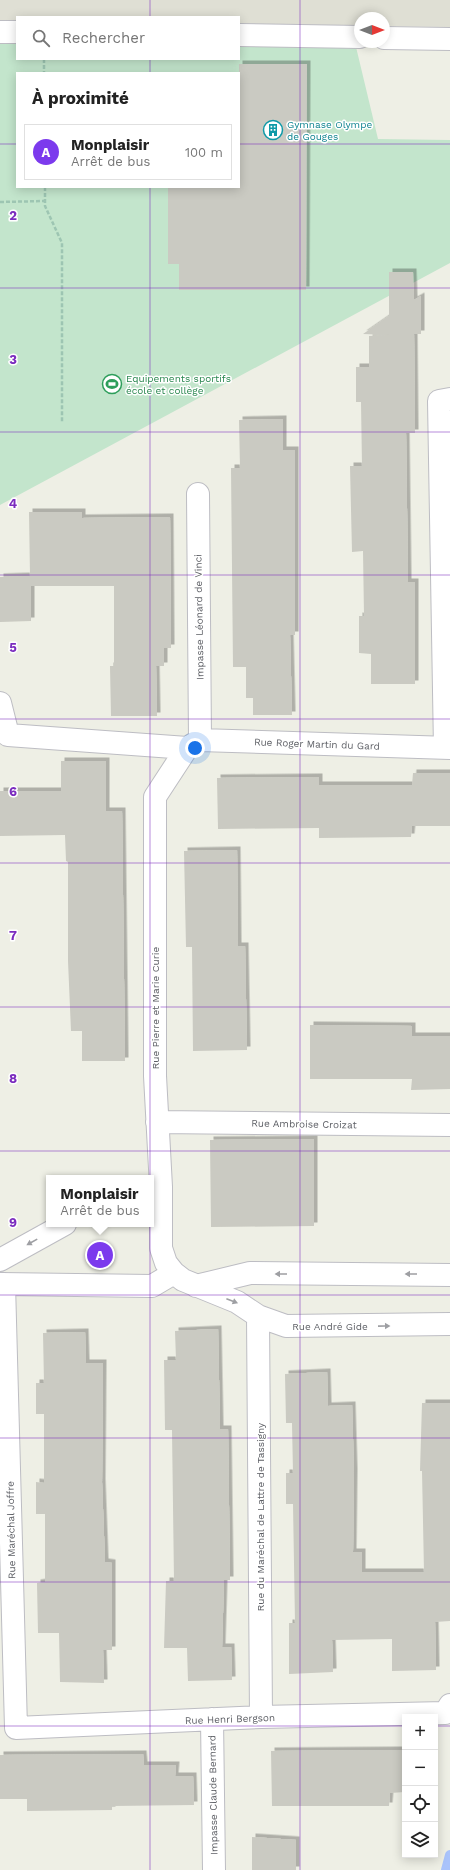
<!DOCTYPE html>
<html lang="fr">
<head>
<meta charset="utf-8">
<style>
	:root { --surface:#fff; --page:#f2f2f2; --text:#222; --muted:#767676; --line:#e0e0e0; --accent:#7c3aed }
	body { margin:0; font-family:"Work Sans",sans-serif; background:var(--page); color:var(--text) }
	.controls { position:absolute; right:12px; bottom:12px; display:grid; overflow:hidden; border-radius:0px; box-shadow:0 2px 10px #0003 }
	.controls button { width:36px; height:36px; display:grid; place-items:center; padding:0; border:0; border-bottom:1px solid var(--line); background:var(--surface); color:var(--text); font:20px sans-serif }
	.compass { position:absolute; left:354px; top:12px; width:36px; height:36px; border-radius:50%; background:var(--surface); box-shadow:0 2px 10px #0003; rotate:90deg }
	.you { position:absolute; left:195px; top:748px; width:14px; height:14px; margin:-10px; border:3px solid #fff; border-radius:50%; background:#1a73e8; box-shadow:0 0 0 6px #1a73e833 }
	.badge { display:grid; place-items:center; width:26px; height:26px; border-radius:50%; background:var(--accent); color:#fff; font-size:13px; font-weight:700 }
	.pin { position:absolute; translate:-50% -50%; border:2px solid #fff; box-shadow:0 1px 4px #0006 }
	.popup { position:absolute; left:46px; top:1175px; width:108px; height:52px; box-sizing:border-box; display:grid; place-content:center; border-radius:0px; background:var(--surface); filter:drop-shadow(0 1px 3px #0005); font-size:13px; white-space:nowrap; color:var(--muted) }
	.popup b { font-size:15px; color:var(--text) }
	.popup::after { content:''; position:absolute; left:50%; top:100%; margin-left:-8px; border:8px solid transparent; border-top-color:var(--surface) }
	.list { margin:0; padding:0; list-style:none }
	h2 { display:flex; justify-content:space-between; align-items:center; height:52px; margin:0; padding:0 16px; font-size:17px }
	h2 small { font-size:13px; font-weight:400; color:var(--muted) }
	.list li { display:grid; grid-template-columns:26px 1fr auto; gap:12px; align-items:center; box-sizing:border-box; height:56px; margin:0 8px 8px; padding:0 8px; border:1px solid var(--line); border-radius:0px }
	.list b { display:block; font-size:15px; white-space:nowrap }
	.list p { margin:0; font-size:13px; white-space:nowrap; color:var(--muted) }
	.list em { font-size:13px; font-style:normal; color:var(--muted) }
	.icon { flex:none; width:22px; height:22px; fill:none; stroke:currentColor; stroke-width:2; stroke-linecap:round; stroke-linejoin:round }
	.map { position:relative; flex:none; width:450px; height:1870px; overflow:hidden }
	.search { position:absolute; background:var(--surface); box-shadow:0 2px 10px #0003; left:16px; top:16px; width:224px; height:44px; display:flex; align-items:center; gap:10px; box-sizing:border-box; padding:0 14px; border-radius:0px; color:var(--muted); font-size:15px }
	.panel { position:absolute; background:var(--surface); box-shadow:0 2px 10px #0003; left:16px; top:72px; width:224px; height:116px; border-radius:0px }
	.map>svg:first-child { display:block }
	.education { fill:#dfdfd4 }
	.green { fill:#c3e5cc; fill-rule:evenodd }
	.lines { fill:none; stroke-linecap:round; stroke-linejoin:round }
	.stream { stroke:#a9c3fb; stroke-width:10 }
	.building { fill:#cacac2; filter:url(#shadow) }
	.minor-casing { stroke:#bdbdc3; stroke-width:24 }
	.path { stroke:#9dc5b2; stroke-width:2.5; stroke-dasharray:4 2; stroke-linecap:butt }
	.minor { stroke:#fff; stroke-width:22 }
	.oneway { fill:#9e9fa3 }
	.grid { fill:none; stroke:#7b2cbf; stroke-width:1; stroke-opacity:0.55 }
	.labels { text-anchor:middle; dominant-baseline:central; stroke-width:3; stroke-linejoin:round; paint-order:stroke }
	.culture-label { font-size:10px; fill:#0d838f; stroke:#fff; text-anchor:start }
	.leisure-label { font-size:10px; fill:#27864d; stroke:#fff; text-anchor:start }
	.street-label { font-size:10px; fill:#5d5f65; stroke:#fff }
	.grid-label { font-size:13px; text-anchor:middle; font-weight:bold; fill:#7b2cbf; stroke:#fff; stroke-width:3; stroke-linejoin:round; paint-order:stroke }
</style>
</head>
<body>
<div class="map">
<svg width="450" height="1870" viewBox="0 0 450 1870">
	<defs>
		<filter id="shadow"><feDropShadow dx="3.5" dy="-3.5" stdDeviation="0" flood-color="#0004"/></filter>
	</defs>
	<rect width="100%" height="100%" fill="#eeefe5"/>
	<path class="education" d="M 0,0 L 450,0 L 450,27 L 384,26 L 384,18 L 360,18 L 360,26 L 239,25 L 239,17 L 17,17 L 17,24 L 0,23 Z"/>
	<path class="green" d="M 0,23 L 17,24 L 17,59 L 239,59 L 239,25 L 351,26 L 378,139 L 450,140 L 450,263 L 0,505 ZM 17,73 L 239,73 L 239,187 L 17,187 Z"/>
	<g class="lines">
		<path class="stream" d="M 446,1870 L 450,1855"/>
	</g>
	<path class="building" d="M 239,64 L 307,64 L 306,290 L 179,290 L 179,264 L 168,264 L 168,187 L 239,187 Z
		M 389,272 L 413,272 L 414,300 L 421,296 L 421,334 L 414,334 L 415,433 L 406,433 L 408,582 L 415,582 L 415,684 L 371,684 L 371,654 L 359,653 L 359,616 L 364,616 L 363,551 L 352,552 L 350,466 L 362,466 L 361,402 L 356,402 L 356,367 L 369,367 L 369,336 L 389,335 L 363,334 L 389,316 Z
		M 283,419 L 283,450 L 295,450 L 295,635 L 290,635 L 292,715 L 253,715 L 253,698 L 246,698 L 246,667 L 233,667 L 231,468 L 240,468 L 239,420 Z
		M 29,512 L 82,512 L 82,518 L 170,517 L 171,648 L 164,648 L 164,666 L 156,666 L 157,716 L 111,716 L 110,666 L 114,666 L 114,586 L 31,586 L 31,621 L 0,622 L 0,577 L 30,576 Z
		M 61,761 L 106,761 L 106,811 L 122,811 L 125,1061 L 82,1061 L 82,1031 L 71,1031 L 68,961 L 68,862 L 66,861 L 65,835 L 0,836 L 0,791 L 61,791 Z
		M 413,773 L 450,773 L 450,826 L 412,826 L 411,837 L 319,838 L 319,828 L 218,829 L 217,778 L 319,777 L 319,785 L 412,785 Z
		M 237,850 L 238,946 L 245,946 L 247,1050 L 193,1051 L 192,947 L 186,947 L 184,851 Z
		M 310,1025 L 412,1026 L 412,1036 L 450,1036 L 450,1089 L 411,1090 L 412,1079 L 310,1079 Z
		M 314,1139 L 314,1226 L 211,1227 L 210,1140 Z
		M 218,1329 L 220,1429 L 228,1429 L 230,1580 L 224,1580 L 222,1647 L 231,1647 L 232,1680 L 188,1681 L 187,1648 L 164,1648 L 166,1581 L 174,1581 L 172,1430 L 165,1430 L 164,1360 L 176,1360 L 175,1331 Z
		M 85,1332 L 86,1363 L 103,1363 L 102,1482 L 105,1562 L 112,1563 L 112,1650 L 103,1650 L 104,1683 L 60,1682 L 59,1633 L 38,1633 L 37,1583 L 45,1582 L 45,1514 L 36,1514 L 36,1482 L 44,1483 L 44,1414 L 36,1414 L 36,1383 L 44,1383 L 43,1333 Z
		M 327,1372 L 328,1406 L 352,1405 L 354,1472 L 353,1552 L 362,1552 L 362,1572 L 424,1572 L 422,1471 L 420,1471 L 422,1403 L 450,1403 L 450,1621 L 435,1622 L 436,1670 L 392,1671 L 392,1639 L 332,1640 L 333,1672 L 289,1674 L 289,1623 L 295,1623 L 293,1504 L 286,1504 L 286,1473 L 293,1473 L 292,1423 L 286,1423 L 285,1374 Z
		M 405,1750 L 405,1792 L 390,1793 L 389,1806 L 272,1806 L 271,1751 Z
		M 143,1754 L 144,1765 L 176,1765 L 175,1776 L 193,1776 L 194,1805 L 112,1806 L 112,1810 L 27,1811 L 27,1799 L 0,1799 L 0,1755 Z
		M 252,1837 L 296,1840 L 296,1870 L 252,1870 Z"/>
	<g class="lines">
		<defs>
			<path id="minor" d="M 0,32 L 17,32
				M 239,35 L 360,37
				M 384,38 L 450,39
				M 198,494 L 200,740
				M 0,703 L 8,735 L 187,748
				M 445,748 L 439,401 L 450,399
				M 157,1122 L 450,1125
				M 0,1260 L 65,1224
				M 174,1273 L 166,1263 L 161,1248 L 161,1187 L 155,1076 L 155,797 L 187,748 L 200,740 L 450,748
				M 0,1284 L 152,1286 L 174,1273 L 183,1280 L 237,1302 L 258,1316 L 286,1326 L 450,1324
				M 4,1284 L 16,1728 L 261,1717 L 445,1713 L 450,1705
				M 196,1286 L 250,1273 L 450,1275
				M 258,1316 L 261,1717
				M 212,1719 L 214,1870"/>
		</defs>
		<use href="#minor" class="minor-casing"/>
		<path class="path" d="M 44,59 L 44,73
			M 45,187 L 45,206 L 62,243 L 62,422
			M 0,202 L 45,201"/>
		<use href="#minor" class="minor"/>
	</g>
	<defs><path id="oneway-solid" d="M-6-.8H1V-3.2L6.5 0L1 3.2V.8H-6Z"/></defs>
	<g class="oneway">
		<use href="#oneway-solid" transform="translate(32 1242) rotate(151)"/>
		<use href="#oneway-solid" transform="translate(281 1274) rotate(-180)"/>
		<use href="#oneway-solid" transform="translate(411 1274) rotate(-180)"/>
		<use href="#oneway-solid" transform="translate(232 1301) rotate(21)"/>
		<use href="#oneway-solid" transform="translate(384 1326) rotate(-1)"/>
	</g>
	<path class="grid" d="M 150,0 L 150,17M 300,0 L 300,1870M 150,59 L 150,73M 0,144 L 17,144M 239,144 L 450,144M 150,187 L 150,1870M 0,288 L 450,288M 0,432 L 450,432M 0,575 L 450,575M 0,719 L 450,719M 0,863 L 450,863M 0,1007 L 450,1007M 0,1151 L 450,1151M 0,1295 L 450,1295M 0,1438 L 450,1438M 0,1582 L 450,1582M 0,1726 L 405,1726M 435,1726 L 450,1726"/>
	<defs>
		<symbol id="building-ring" viewBox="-11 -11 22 22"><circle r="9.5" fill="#fff" stroke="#0f9aa8" stroke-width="1.5"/><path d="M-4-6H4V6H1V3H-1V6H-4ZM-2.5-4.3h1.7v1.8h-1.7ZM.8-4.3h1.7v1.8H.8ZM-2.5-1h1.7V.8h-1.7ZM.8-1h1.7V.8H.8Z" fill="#0f9aa8"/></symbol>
		<symbol id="stadium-ring" viewBox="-11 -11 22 22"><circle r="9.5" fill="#fff" stroke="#2e9e5b" stroke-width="1.5"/><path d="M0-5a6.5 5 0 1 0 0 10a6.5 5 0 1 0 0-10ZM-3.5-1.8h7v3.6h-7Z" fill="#2e9e5b"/></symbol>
	</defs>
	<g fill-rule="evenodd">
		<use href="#building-ring" x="262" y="119" width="22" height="22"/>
		<use href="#stadium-ring" x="101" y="373" width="22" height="22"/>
	</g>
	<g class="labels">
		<g class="culture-label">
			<text x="287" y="124">Gymnase Olympe<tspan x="287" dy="12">de Gouges</tspan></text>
		</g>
		<g class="leisure-label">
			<text x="126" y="378">Equipements sportifs<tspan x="126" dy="12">école et collège</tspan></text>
		</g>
		<g class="street-label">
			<text transform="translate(199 617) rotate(-91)">Impasse Léonard de Vinci</text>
			<text transform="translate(317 744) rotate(2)">Rue Roger Martin du Gard</text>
			<text transform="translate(155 1008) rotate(-90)">Rue Pierre et Marie Curie</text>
			<text transform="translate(304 1124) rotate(1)">Rue Ambroise Croizat</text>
			<text x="330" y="1326">Rue André Gide</text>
			<text transform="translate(260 1517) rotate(-90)">Rue du Maréchal de Lattre de Tassigny</text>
			<text transform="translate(11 1530) rotate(-91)">Rue Maréchal Joffre</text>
			<text transform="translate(230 1719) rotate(-2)">Rue Henri Bergson</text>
			<text transform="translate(213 1795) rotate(-91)">Impasse Claude Bernard</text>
		</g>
	</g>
	<g class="grid-label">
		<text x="13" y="220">2</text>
		<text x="13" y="364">3</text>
		<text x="13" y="508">4</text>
		<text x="13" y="652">5</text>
		<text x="13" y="796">6</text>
		<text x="13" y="940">7</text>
		<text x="13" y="1083">8</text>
		<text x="13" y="1227">9</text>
	</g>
</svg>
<div class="controls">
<button>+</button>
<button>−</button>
<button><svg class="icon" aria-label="locate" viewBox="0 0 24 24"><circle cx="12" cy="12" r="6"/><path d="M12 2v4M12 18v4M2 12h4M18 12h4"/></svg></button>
<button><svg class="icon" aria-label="layers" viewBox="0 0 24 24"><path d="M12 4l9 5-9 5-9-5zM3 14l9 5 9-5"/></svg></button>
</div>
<svg class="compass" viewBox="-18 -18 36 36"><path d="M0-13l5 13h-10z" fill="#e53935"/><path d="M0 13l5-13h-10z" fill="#767676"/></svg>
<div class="you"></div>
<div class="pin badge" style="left:100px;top:1255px">A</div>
<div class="popup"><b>Monplaisir</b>Arrêt de bus</div>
<div class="search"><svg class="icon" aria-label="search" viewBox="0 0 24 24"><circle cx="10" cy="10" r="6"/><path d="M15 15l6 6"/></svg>Rechercher</div>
<section class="panel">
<h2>À proximité<small></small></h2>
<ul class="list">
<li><span class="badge">A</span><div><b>Monplaisir</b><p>Arrêt de bus</p></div><em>100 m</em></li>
</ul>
</section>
</div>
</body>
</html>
